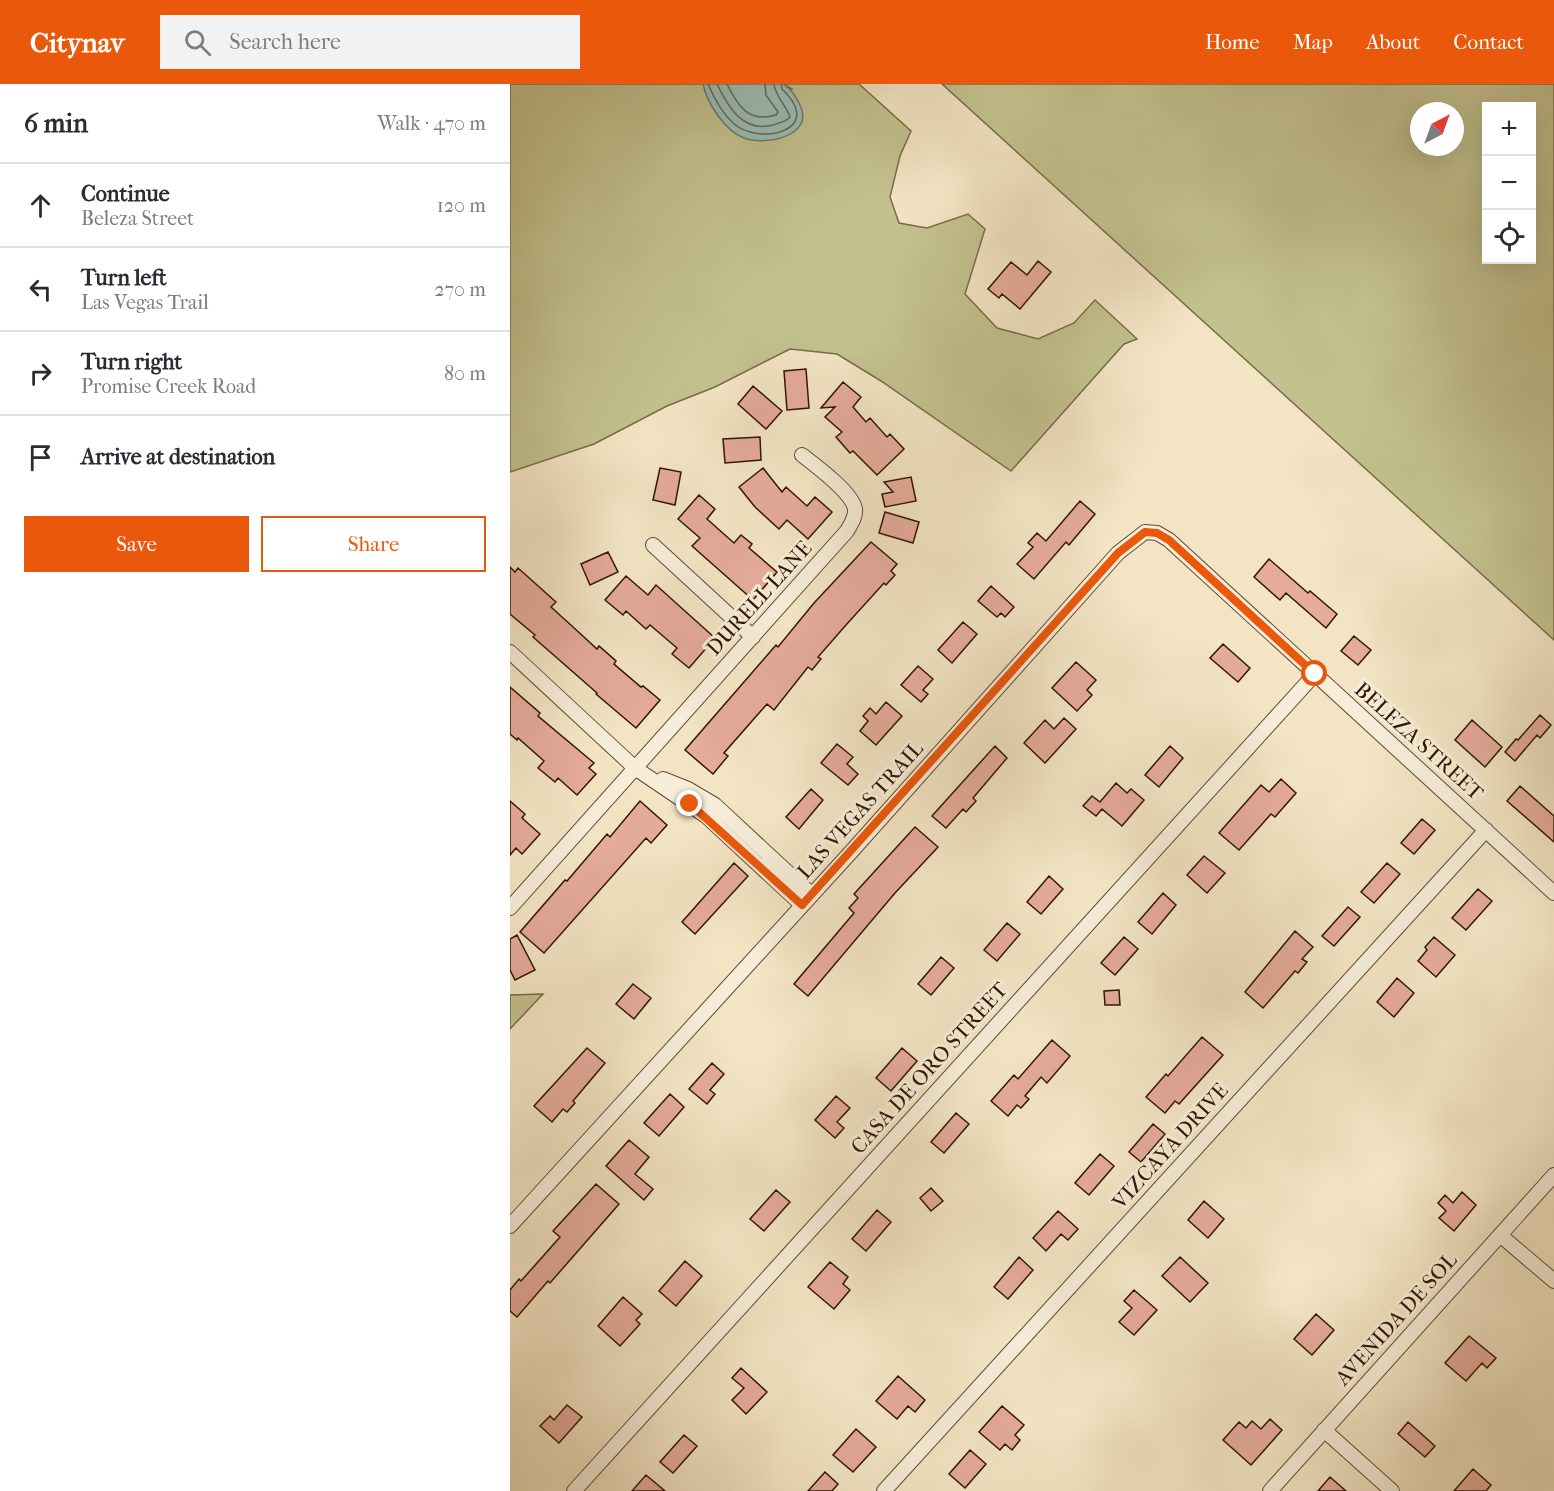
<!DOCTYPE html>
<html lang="en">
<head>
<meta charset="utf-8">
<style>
	:root { --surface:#fff; --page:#f2f2f3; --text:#2b2b33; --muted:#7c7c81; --line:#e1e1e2; --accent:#ea580c }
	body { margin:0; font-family:"IM FELL French Canon",serif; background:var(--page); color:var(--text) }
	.controls { position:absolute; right:18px; top:18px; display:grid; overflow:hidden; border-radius:0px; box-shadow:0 6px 24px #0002 }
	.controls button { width:54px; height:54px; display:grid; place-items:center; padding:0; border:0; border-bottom:2px solid var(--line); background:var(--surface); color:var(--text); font:30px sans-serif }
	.compass { position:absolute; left:900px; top:18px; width:54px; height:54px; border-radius:50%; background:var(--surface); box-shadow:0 6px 24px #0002; rotate:41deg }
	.stop { position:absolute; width:18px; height:18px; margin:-14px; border:4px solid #ea580c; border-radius:50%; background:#fff }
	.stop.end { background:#ea580c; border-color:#fff; box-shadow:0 2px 6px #0008 }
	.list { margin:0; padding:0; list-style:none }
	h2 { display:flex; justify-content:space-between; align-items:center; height:78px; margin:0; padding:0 24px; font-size:26px }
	h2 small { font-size:20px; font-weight:400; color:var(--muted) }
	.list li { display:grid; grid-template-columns:39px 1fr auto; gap:18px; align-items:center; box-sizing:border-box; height:84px; padding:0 24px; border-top:2px solid var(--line) }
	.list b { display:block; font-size:22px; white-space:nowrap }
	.list p { margin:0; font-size:20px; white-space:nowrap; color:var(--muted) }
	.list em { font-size:20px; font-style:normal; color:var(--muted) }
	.actions { display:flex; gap:12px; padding:18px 24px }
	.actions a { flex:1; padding:14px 0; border:2px solid var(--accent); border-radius:0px; text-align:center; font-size:21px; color:var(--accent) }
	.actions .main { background:var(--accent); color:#fff }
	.icon { flex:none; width:33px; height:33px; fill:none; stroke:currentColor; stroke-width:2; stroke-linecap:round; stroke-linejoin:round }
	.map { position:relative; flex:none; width:1044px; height:1407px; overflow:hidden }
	header { display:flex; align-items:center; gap:36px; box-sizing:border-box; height:84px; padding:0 30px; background:var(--accent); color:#fff }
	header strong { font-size:28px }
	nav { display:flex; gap:33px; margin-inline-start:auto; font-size:21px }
	.search { width:420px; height:54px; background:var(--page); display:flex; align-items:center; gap:15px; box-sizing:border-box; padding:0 21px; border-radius:0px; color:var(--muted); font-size:22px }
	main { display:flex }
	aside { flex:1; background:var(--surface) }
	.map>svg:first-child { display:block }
	.green { fill:#c3c28f; stroke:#7a6c48; stroke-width:1.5; fill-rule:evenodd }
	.water { fill:#9bbfb7; stroke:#717b6f; stroke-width:1.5 }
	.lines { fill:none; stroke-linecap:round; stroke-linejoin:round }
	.shore { stroke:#666a5c; stroke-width:1.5 }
	.building { fill:#e5ab9b; stroke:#311502; stroke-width:1.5 }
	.street-casing { stroke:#624932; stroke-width:16 }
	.street { stroke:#f7eed9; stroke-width:14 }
	.route { stroke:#ea580c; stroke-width:8 }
	.labels { text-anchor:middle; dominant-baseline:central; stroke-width:6; stroke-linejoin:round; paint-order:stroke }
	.street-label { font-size:21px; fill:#311502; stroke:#f7eed9 }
</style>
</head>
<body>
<header>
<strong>Citynav</strong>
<div class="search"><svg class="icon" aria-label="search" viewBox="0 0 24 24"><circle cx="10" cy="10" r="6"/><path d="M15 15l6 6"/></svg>Search here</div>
<nav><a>Home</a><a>Map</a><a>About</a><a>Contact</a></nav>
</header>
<main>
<aside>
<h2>6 min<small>Walk · 470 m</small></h2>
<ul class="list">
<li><svg class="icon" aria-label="ahead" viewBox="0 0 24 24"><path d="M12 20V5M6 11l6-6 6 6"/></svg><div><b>Continue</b><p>Beleza Street</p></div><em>120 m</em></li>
<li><svg class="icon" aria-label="left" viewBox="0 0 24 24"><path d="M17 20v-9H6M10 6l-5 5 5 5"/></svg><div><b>Turn left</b><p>Las Vegas Trail</p></div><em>270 m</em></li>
<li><svg class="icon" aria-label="right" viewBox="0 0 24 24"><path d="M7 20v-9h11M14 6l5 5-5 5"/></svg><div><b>Turn right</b><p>Promise Creek Road</p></div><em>80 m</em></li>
<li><svg class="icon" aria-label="arrive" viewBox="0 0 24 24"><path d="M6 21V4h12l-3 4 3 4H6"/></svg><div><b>Arrive at destination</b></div></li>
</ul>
<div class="actions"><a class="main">Save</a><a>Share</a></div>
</aside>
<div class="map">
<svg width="1044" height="1407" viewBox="0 0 1044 1407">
	<rect width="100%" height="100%" fill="#f3e5c4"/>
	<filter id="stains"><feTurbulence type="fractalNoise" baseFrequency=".00333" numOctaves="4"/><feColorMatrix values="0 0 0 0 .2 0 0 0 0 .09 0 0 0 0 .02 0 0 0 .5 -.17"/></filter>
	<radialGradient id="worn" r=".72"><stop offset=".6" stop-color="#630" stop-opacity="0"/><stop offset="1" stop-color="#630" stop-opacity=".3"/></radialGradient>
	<path class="green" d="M 0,0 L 193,0 L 202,23 L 282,5 L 273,0 L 349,0 L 401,47 L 390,72 L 380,113 L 389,139 L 417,144 L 458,130 L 475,145 L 455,210 L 487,244 L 528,255 L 564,239 L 585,216 L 627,255 L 614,260 L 501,387 L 371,297 L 327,270 L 280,265 L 205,303 L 157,322 L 84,360 L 0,388 Z
		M 432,0 L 1044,0 L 1044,556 ZM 1022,22 L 1022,176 L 976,176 L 976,22 ZM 909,27 L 945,27 L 945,63 L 909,63 Z
		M 33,910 L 0,945 L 0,911 Z"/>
	<path class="water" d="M 193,0 L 273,0 C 282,6 285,11 290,21 C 305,52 256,62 234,54 C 215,47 197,19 193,0 Z"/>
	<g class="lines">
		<path class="shore" d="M 198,0 C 204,14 212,29 223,39 C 247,62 317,48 272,5 L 271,0
			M 207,0 C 218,23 233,49 263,41 C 269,39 275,38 280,33 C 276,21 265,12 264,0
			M 217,0 C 228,23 239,39 266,31 L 268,28 L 256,11 L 255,0"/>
	</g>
	<path class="building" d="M 528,177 L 541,188 L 510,225 L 492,210 L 489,214 L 478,205 L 501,178 L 517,191 Z
		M 296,285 L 299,324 L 277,326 L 274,287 Z
		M 333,298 L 351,313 L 343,323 L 356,338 L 360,334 L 377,353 L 380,350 L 394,365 L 367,391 L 343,367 L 340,369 L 326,353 L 332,348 L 315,333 L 325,323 L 311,324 Z
		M 243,302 L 272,327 L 256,345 L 228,320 Z
		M 250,353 L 251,376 L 215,379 L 213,355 Z
		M 150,384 L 171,388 L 165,421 L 143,416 Z
		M 253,384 L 272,408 L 276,403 L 297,422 L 305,413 L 322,428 L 298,455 L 277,436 L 269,445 L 245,423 L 229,403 Z
		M 401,393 L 406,417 L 375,423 L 372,410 L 383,408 L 374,398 Z
		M 189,411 L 205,425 L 197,435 L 224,459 L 231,451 L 242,460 L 239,464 L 267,488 L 243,516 L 182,462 L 190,454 L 168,435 Z
		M 570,417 L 585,430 L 559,461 L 556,458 L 524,495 L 507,480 L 523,463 L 518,459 L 527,449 L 536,457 Z
		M 375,428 L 409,438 L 403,459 L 369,449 Z
		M 361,458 L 387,480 L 381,487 L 385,491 L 376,501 L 374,499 L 336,541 L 308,573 L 311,575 L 302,586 L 298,583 L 264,626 L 257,620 L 214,669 L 218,672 L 203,690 L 175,666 L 266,561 L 268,563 L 304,519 Z
		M 98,468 L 108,488 L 80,501 L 71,480 Z
		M 759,475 L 798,509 L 800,507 L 827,530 L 816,544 L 776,509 L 770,516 L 744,493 Z
		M 0,483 L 5,488 L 8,484 L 17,492 L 46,518 L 41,523 L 62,542 L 87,565 L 89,562 L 106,577 L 104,580 L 131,603 L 133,602 L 150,616 L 126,644 L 86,610 L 87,609 L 23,553 L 25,551 L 0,530 Z
		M 116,492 L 138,511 L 146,501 L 205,554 L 179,584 L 162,570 L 167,564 L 140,541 L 136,545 L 116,527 L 113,531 L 95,516 Z
		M 481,502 L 504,523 L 495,533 L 491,529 L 487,533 L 468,517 Z
		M 453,538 L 467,550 L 442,579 L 428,566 Z
		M 844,552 L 861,566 L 848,581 L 831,567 Z
		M 713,560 L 740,584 L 728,598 L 700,574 Z
		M 566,578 L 586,596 L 577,606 L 582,611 L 567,627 L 542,604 Z
		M 408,582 L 423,595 L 413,606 L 418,610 L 411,618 L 391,601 Z
		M 0,603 L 30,629 L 28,632 L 84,679 L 79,684 L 86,690 L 67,711 L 48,694 L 45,698 L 28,684 L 34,677 L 8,654 L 7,656 L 0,650 Z
		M 376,618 L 392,632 L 366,661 L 350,647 L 358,637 L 353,632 L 360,624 L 366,630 Z
		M 1030,631 L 1041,641 L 1030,654 L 1027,651 L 1005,677 L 995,668 L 1006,655 L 1008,656 Z
		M 554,634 L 566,645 L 535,679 L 514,659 L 535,636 L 544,645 Z
		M 962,636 L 992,663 L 975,683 L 945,656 Z
		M 327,660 L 343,673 L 337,680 L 348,690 L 338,701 L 311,679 Z
		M 485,662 L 497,674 L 463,714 L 466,717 L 456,728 L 453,725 L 436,744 L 422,732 Z
		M 660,662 L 673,674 L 649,703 L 635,691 Z
		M 771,695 L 786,709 L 765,733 L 761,730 L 729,766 L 709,749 L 751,701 L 759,708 Z
		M 606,699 L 617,709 L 621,705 L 634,716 L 612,742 L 592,725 L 586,732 L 573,722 L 582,712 L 590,718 Z
		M 1010,702 L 1044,732 L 1044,758 L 997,717 Z
		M 301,705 L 313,716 L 289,745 L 276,733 Z
		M 0,717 L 15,730 L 12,734 L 30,750 L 12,770 L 6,764 L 0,771 Z
		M 130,717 L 157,741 L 141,759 L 136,754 L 34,869 L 10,848 L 55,796 L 57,797 L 97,750 L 100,753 Z
		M 912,735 L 925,746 L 904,770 L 891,759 Z
		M 405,743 L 428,763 L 385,809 L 298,912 L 284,900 L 344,829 L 339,824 L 348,814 L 344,810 Z
		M 694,772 L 715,789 L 697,809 L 677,791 Z
		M 224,779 L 238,792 L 185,850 L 172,838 Z
		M 877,779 L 890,790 L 864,819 L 851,808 Z
		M 539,792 L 553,805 L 531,830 L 517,818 Z
		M 968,805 L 982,817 L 956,846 L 942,834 Z
		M 653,809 L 666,821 L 642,850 L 628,838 Z
		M 838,823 L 850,833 L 824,862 L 812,852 Z
		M 497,839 L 510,850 L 487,877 L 474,866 Z
		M 785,847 L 803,863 L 792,875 L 797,878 L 788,889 L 785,887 L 753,924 L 735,908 Z
		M 7,851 L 25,886 L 5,896 L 0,886 L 0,855 Z
		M 614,853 L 628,865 L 605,891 L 591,879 Z
		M 924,853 L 945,871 L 926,893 L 908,877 L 917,866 L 915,863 Z
		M 431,873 L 444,884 L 421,911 L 408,900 Z
		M 887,894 L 904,909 L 884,933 L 867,918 Z
		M 123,900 L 141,914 L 124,935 L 106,920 Z
		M 609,906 L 610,921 L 595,921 L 594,907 Z
		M 692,953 L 713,971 L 669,1020 L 665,1017 L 655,1029 L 636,1013 L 656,990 L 658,992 Z
		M 542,956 L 560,972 L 537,999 L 531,993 L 515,1012 L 519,1015 L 511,1024 L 507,1021 L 498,1032 L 481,1017 L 504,991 L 508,995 Z
		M 77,964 L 95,979 L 63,1017 L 65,1019 L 57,1028 L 53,1025 L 42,1038 L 24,1022 Z
		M 392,964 L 407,977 L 381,1007 L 366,994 Z
		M 202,979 L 214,990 L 200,1006 L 205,1010 L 197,1020 L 179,1005 Z
		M 160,1010 L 174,1023 L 149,1052 L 134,1039 Z
		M 326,1012 L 340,1024 L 327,1038 L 334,1044 L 325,1054 L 305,1036 Z
		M 446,1029 L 459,1040 L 434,1069 L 421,1058 Z
		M 643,1040 L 655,1050 L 631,1078 L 619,1068 Z
		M 119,1056 L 139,1073 L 125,1090 L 143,1105 L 134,1116 L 96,1082 Z
		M 590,1070 L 604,1082 L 579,1111 L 565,1099 Z
		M 86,1100 L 109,1120 L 40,1199 L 38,1197 L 7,1233 L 0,1227 L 0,1206 L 9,1195 L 11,1197 L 50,1153 L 43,1147 Z
		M 421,1104 L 433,1117 L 421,1127 L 410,1114 Z
		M 266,1106 L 280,1118 L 254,1147 L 240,1135 Z
		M 952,1108 L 966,1121 L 944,1147 L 929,1134 L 936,1127 L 928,1119 L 935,1111 L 943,1119 Z
		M 694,1117 L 714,1135 L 698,1154 L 678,1136 Z
		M 367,1126 L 381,1138 L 356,1167 L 342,1155 Z
		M 548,1127 L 568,1145 L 558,1156 L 551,1150 L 536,1167 L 523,1154 Z
		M 509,1173 L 523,1186 L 498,1215 L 484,1203 Z
		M 670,1173 L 698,1199 L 680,1218 L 652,1192 Z
		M 175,1177 L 192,1192 L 166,1222 L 149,1207 Z
		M 320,1178 L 338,1193 L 333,1200 L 340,1206 L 324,1225 L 298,1203 Z
		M 624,1206 L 647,1226 L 624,1251 L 609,1238 L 622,1224 L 614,1217 Z
		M 113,1213 L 132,1230 L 126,1236 L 130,1240 L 110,1262 L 88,1242 Z
		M 806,1230 L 824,1246 L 802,1271 L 784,1255 Z
		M 959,1252 L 986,1274 L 977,1284 L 972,1279 L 956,1297 L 935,1279 Z
		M 231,1284 L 257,1308 L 236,1330 L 222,1316 L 234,1304 L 222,1294 Z
		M 388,1292 L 415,1316 L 405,1328 L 398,1322 L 387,1335 L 366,1317 Z
		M 57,1321 L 72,1333 L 49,1359 L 30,1342 L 40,1332 L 44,1336 Z
		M 492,1322 L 514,1341 L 505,1351 L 510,1356 L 502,1366 L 495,1360 L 490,1366 L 469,1348 Z
		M 760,1335 L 772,1346 L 741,1381 L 713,1356 L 729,1338 L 736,1344 L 742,1337 L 751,1345 Z
		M 898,1338 L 925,1362 L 915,1373 L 888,1350 Z
		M 346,1345 L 366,1363 L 343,1388 L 323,1371 Z
		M 174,1351 L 187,1362 L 163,1389 L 150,1378 Z
		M 460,1366 L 476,1380 L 455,1404 L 439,1390 Z
		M 963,1385 L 981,1401 L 976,1407 L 944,1407 Z
		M 315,1388 L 328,1400 L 322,1407 L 298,1407 Z
		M 136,1391 L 155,1407 L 122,1407 Z
		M 820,1393 L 836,1407 L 808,1407 Z"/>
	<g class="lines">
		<defs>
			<path id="street" d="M 143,461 L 243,553
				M 0,568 L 125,684 L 196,732 L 292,821
				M 153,695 L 178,705 L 205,721 L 302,811
				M 0,824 L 337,447 C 341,440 346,433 345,425 C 342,408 306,382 292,371
				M 0,1142 L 341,768 L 608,469 L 635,448 L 647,449 L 659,456 L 1044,809
				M 990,1151 L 1044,1197
				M 814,1346 L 882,1407
				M 64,1407 L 805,590
				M 374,1407 L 976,746
				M 760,1407 L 1044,1091"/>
		</defs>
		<use href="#street" class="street-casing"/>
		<use href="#street" class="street"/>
	</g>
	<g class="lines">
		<path class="route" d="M 180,720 L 292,821 L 608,469 L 635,448 L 647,449 L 659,456 L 805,590"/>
	</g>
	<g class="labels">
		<g class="street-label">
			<text transform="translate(249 514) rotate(-48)">DURELL LANE</text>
			<text transform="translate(909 657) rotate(42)">BELEZA STREET</text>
			<text transform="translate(350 726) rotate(-48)">LAS VEGAS TRAIL</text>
			<text transform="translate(419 984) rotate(-48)">CASA DE ORO STREET</text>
			<text transform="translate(660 1062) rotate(-48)">VIZCAYA DRIVE</text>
			<text transform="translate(886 1235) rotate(-48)">AVENIDA DE SOL</text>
		</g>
	</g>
	<rect width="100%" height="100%" filter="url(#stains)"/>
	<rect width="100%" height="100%" fill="url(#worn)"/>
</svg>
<div class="controls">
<button>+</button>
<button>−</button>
<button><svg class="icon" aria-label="locate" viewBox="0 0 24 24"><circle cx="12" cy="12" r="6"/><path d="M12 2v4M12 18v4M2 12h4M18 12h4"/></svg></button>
</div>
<svg class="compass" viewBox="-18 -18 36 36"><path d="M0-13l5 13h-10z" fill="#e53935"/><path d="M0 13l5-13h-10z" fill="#7c7c81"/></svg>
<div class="stop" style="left:805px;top:590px"></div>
<div class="stop end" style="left:180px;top:720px"></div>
</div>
</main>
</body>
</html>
